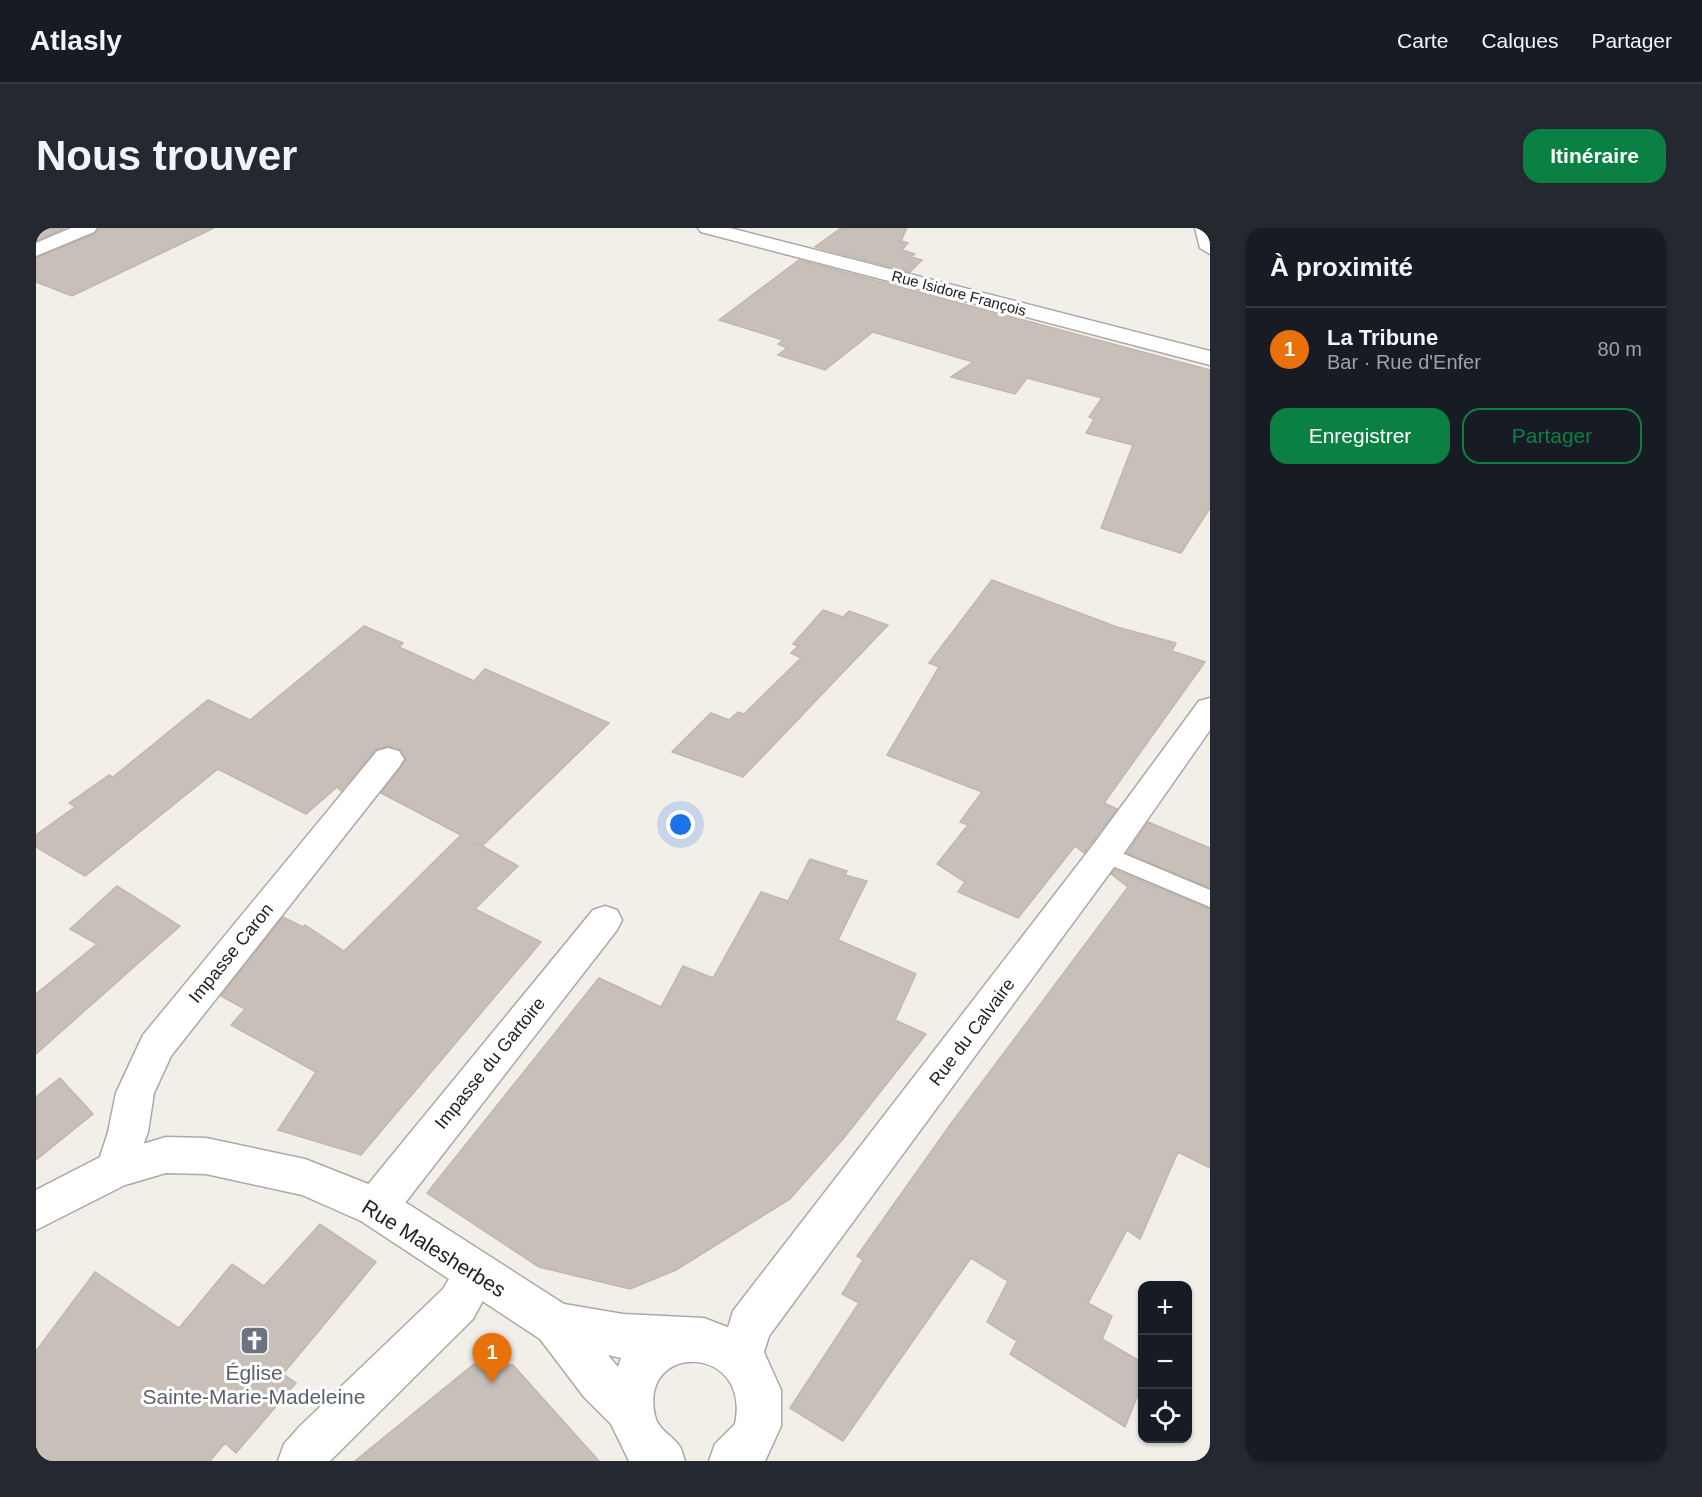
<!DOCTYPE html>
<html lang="fr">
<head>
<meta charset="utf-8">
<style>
	:root { --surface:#171b24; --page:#242831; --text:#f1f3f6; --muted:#9ea1a6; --line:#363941; --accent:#0b8043 }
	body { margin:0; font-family:Arial,sans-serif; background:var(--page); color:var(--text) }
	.controls { position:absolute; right:18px; bottom:18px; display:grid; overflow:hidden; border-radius:12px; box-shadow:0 2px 4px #0004 }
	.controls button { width:54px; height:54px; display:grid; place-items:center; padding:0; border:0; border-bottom:2px solid var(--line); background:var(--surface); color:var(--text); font:30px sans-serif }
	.you { position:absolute; left:645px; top:597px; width:21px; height:21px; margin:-15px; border:4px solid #fff; border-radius:50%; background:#1a73e8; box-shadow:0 0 0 9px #1a73e833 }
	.badge { display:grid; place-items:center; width:39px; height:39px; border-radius:50%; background:var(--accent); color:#fff; font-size:20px; font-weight:700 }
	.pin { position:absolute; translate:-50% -50px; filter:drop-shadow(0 2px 3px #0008) }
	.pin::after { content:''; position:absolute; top:32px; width:21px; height:18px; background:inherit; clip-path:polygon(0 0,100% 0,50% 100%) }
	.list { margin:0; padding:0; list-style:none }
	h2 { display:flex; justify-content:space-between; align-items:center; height:78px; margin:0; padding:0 24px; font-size:26px }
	h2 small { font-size:20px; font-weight:400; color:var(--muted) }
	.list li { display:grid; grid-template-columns:39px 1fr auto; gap:18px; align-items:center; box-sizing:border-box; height:84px; padding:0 24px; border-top:2px solid var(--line) }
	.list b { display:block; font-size:22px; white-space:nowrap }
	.list p { margin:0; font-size:20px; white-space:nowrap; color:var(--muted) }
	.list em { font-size:20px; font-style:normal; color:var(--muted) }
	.actions { display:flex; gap:12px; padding:18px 24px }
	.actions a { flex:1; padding:14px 0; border:2px solid var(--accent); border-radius:18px; text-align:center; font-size:21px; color:var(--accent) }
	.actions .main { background:var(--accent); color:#fff }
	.icon { flex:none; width:33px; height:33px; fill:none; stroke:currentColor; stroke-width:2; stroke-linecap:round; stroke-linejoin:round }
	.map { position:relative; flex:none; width:1174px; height:1233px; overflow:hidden; border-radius:18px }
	header { display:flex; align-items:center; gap:36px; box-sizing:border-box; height:84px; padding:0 30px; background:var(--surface); border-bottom:2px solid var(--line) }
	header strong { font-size:28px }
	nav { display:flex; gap:33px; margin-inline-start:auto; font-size:21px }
	.intro { display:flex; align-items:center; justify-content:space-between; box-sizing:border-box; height:144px; padding:0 36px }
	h1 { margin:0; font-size:42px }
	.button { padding:15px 27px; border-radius:18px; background:var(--accent); color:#fff; font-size:21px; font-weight:700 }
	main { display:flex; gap:36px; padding:0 36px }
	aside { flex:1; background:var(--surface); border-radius:18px; box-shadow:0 2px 4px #0004 }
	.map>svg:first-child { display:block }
	.building { fill:#c7bfb8; stroke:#c4b6ab; stroke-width:1.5 }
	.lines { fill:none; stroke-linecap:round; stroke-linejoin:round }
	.service-casing { stroke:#a9a9a9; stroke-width:3 }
	.minor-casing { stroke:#a9a9a9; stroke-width:3 }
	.tertiary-casing { stroke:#a9a9a9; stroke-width:3 }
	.service { fill:#fff; fill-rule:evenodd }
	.minor { fill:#fff; fill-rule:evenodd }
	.tertiary { fill:#fff; fill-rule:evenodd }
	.labels { text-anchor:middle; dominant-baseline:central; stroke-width:6; stroke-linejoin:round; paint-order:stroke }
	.far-street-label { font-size:15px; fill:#222; stroke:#fff }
	.street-label { font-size:18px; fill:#222; stroke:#fff }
	.near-street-label { font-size:21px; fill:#222; stroke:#fff }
	.near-worship-label { font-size:21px; fill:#5b616d; stroke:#fff }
</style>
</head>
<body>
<header>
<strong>Atlasly</strong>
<nav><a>Carte</a><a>Calques</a><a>Partager</a></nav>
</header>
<div class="intro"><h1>Nous trouver</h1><a class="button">Itinéraire</a></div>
<main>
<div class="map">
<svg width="1174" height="1233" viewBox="0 0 1174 1233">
	<rect width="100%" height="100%" fill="#f2efe9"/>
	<path class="building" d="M 0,0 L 29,0 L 0,13 Z
		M 63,0 L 178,0 L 36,68 L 0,54 L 0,30 L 59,6 Z
		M 805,0 L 871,0 L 865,13 L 872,15 L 866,22 L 879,26 L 875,29 L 886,32 L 874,44 L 779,19 Z
		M 763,32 L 1174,142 L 1174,280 L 1145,325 L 1065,300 L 1097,217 L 1050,205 L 1058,191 L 1053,189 L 1066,170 L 991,150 L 979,166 L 915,149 L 937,134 L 837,104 L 789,142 L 742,127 L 751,120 L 742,116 L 747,112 L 683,92 Z
		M 956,352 L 1081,399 L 1140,415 L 1136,423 L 1169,434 L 1068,575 L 1081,581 L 1048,625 L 1039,618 L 982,690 L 922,664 L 929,654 L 901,636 L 932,597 L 924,594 L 946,564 L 851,527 L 903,439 L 893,435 Z
		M 787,382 L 807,389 L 813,383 L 852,397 L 707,549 L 636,524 L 675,485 L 693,492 L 702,484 L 708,486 L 765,430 L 755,425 L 762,418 L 757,416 Z
		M 328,398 L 367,415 L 363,419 L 438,453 L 449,441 L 573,495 L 446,618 L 439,614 L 482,638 L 439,681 L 505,714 L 325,927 L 242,902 L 280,844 L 195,797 L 209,781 L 185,768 L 247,689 L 267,699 L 269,697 L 308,723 L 425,607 L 345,565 L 370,532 L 365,522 L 353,518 L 339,522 L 305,563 L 301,559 L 270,586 L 182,541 L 49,648 L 0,619 L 0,607 L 39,579 L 33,575 L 73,547 L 77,549 L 172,472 L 214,492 Z
		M 1112,594 L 1174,620 L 1174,660 L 1091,625 Z
		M 774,631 L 811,643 L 809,647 L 831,653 L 802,712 L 880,746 L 859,792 L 890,806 L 807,911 L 754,971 L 640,1042 L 594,1061 L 503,1039 L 391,965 L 563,750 L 625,779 L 647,738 L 677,750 L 725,664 L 752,673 Z
		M 1079,642 L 1174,681 L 1174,940 L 1142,924 L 1104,1011 L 1091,1002 L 1052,1075 L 1076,1088 L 1066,1111 L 1107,1135 L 1107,1154 L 1089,1199 L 974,1126 L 981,1113 L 951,1094 L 972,1053 L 935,1030 L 807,1213 L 754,1180 L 823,1075 L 806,1066 L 827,1032 L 821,1028 L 914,897 L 1092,659 L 1075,646 Z
		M 81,658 L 144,698 L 0,826 L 0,766 L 61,716 L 34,701 Z
		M 24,850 L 57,886 L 0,932 L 0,869 Z
		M 284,996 L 340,1034 L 247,1146 L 260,1155 L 200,1225 L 189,1215 L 174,1233 L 0,1233 L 0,1123 L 59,1044 L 143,1100 L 196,1036 L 228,1058 Z
		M 438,1136 L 477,1137 L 563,1233 L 319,1233 Z"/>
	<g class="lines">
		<defs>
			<path id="service" d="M 1069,618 L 1174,662 L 1174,679 L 1062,632 L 1058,626 L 1062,620 Z"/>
			<path id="minor" d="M 35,0 L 61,0 L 58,4 L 0,28 L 0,15 Z
				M 662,0 L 694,0 L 1174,123 L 1174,137 L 665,4 Z
				M 1159,0 L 1174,0 L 1174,26 L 1164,20 Z
				M 1174,470 L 1174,502 L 1081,635 L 733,1108 L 721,1146 L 705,1152 L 689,1146 L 683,1130 L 697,1083 L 1057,617 L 1163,473 Z
				M 352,520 L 363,523 L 368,531 L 363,539 L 135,828 L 118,865 L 112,904 L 94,954 L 80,959 L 66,954 L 60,941 L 72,904 L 80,865 L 107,807 L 341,523 Z
				M 569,678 L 581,682 L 586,692 L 581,702 L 355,993 L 340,998 L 325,993 L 319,979 L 325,965 L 557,682 Z
				M 440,1025 L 455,1031 L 461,1046 L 437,1091 L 294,1233 L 242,1233 L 248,1216 L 264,1198 L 407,1061 L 425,1031 Z"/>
			<path id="tertiary" d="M 130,909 L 170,910 L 269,931 L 355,965 L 528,1076 L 587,1086 L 668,1090 L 707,1105 L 727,1122 L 745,1162 L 745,1198 L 729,1233 L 673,1233 L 679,1216 L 699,1196 C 716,1116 602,1113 619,1188 C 622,1201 634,1206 642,1216 C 646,1220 647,1228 649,1233 L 593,1233 L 575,1196 L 548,1169 L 504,1111 L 325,993 L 266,967 L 170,946 L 130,945 L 89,957 L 0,1002 L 0,962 L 66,928 ZM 572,1127 L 585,1130 L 582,1139 Z"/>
		</defs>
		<use href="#service" class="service-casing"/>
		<use href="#minor" class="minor-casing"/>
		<use href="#tertiary" class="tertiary-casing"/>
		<use href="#service" class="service"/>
		<use href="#minor" class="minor"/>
		<use href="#tertiary" class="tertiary"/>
	</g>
	<defs>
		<symbol id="church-square" viewBox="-11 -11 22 22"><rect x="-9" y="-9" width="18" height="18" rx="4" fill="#6b7280" stroke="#fff"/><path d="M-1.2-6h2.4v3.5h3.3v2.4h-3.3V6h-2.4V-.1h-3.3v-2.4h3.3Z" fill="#fff"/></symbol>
	</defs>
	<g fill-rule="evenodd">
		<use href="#church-square" x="202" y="1096" width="33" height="33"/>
	</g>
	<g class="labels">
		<g class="far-street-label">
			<text transform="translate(923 65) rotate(15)">Rue Isidore François</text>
		</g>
		<g class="street-label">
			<text transform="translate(195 725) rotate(-51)">Impasse Caron</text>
			<text transform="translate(936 804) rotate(-53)">Rue du Calvaire</text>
			<text transform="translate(454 835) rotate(-51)">Impasse du Gartoire</text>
		</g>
		<g class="near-street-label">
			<text transform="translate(398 1020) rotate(32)">Rue Malesherbes</text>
		</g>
		<g class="near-worship-label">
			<text x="218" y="1144">Église<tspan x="218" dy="24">Sainte-Marie-Madeleine</tspan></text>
		</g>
	</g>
</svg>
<div class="controls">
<button>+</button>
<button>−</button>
<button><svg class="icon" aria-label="locate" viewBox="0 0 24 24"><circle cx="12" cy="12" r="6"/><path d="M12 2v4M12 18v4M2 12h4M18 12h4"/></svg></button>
</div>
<div class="you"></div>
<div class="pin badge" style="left:456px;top:1155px;background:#e8710a">1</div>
</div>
<aside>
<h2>À proximité<small></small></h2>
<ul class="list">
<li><span class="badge" style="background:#e8710a">1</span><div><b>La Tribune</b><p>Bar · Rue d'Enfer</p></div><em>80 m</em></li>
</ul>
<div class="actions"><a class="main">Enregistrer</a><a>Partager</a></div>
</aside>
</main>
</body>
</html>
